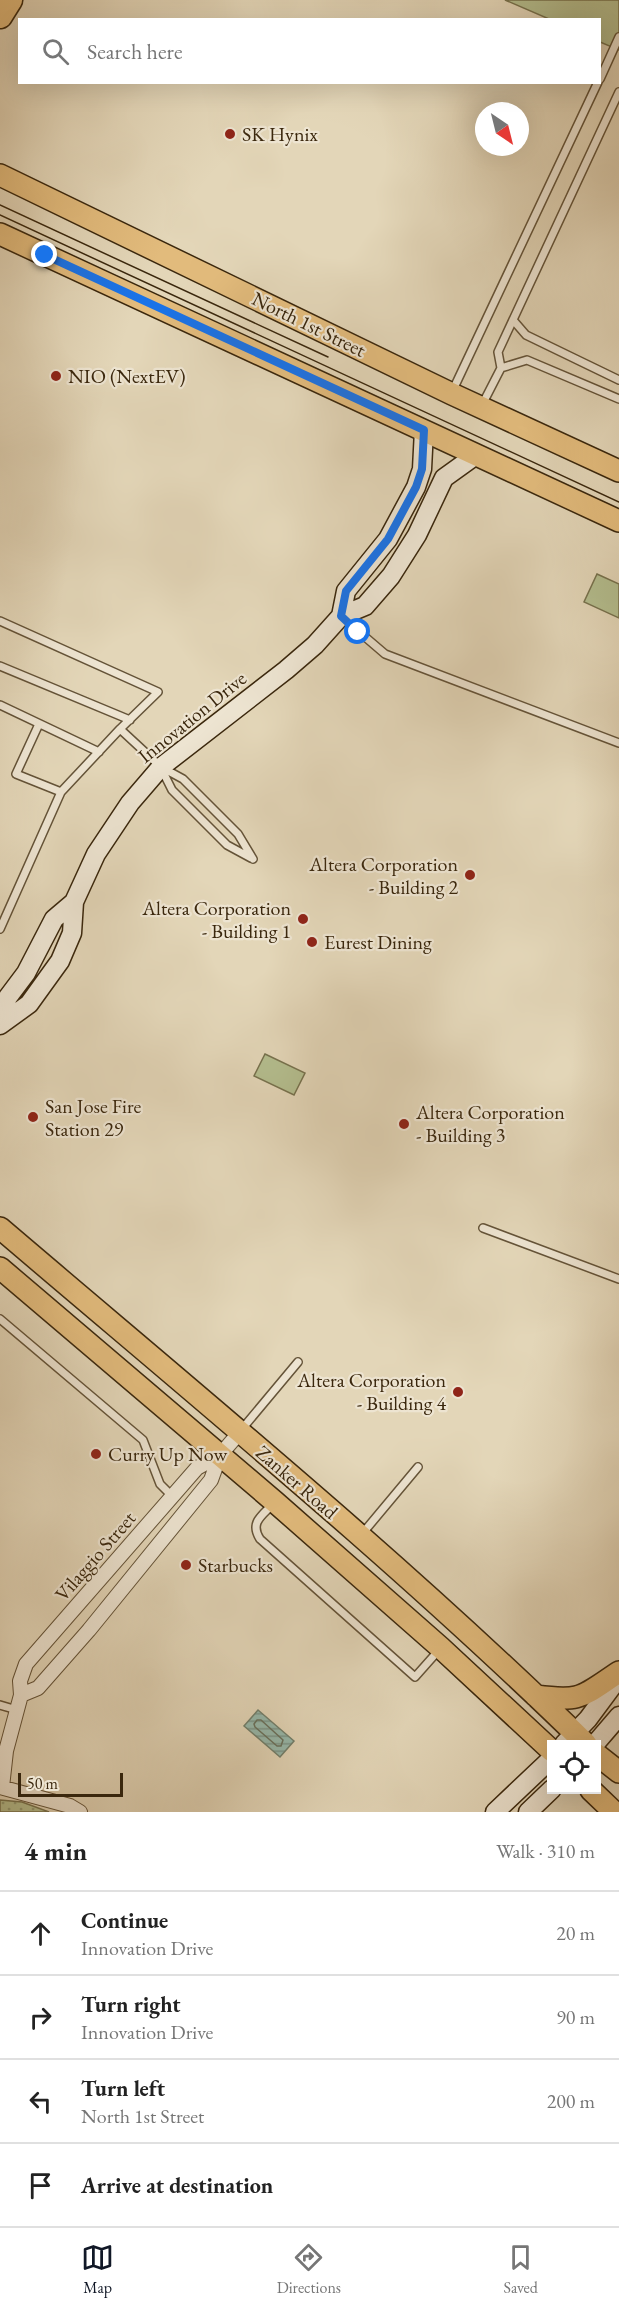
<!DOCTYPE html>
<html lang="en">
<head>
<meta charset="utf-8">
<style>
	:root { --surface:#fff; --page:#f2f2f2; --text:#222; --muted:#767676; --line:#e0e0e0; --accent:#111827 }
	body { margin:0; font-family:"EB Garamond",serif; background:var(--page); color:var(--text) }
	.controls { position:absolute; right:18px; bottom:18px; display:grid; overflow:hidden; border-radius:0px; box-shadow:0 6px 24px #0002 }
	.controls button { width:54px; height:54px; display:grid; place-items:center; padding:0; border:0; border-bottom:2px solid var(--line); background:var(--surface); color:var(--text); font:30px sans-serif }
	.compass { position:absolute; left:475px; top:102px; width:54px; height:54px; border-radius:50%; background:var(--surface); box-shadow:0 6px 24px #0002; rotate:145deg }
	.scale { position:absolute; left:18px; bottom:15px; width:105px; box-sizing:border-box; padding-left:6px; border:3px solid #3a270d; border-top:0; font-size:16px; line-height:21px; white-space:nowrap; color:#3a270d; -webkit-text-stroke:4px #ede4d1; paint-order:stroke }
	.stop { position:absolute; width:18px; height:18px; margin:-14px; border:4px solid #1a73e8; border-radius:50%; background:#fff }
	.stop.end { background:#1a73e8; border-color:#fff; box-shadow:0 2px 6px #0008 }
	.list { margin:0; padding:0; list-style:none }
	h2 { display:flex; justify-content:space-between; align-items:center; height:78px; margin:0; padding:0 24px; font-size:26px }
	h2 small { font-size:20px; font-weight:400; color:var(--muted) }
	.list li { display:grid; grid-template-columns:39px 1fr auto; gap:18px; align-items:center; box-sizing:border-box; height:84px; padding:0 24px; border-top:2px solid var(--line) }
	.list b { display:block; font-size:22px; white-space:nowrap }
	.list p { margin:0; font-size:20px; white-space:nowrap; color:var(--muted) }
	.list em { font-size:20px; font-style:normal; color:var(--muted) }
	.icon { flex:none; width:33px; height:33px; fill:none; stroke:currentColor; stroke-width:2; stroke-linecap:round; stroke-linejoin:round }
	.map { position:relative; flex:none; width:619px; height:1812px; overflow:hidden }
	.search { position:absolute; background:var(--surface); box-shadow:0 6px 24px #0002; left:18px; right:18px; top:18px; height:66px; display:flex; align-items:center; gap:15px; box-sizing:border-box; padding:0 21px; border-radius:0px; color:var(--muted); font-size:22px }
	.sheet { height:414px; background:var(--surface) }
	nav { display:flex; justify-content:space-around; align-items:center; box-sizing:border-box; height:84px; border-top:2px solid var(--line); background:var(--surface); font-size:16px; color:var(--muted) }
	nav a { display:grid; justify-items:center; gap:3px }
	nav .on { color:var(--accent) }
	.map>svg:first-child { display:block }
	.green { fill:#b4be8f; stroke:#77724e; stroke-width:1.5 }
	.park { fill:url(#park-dots); stroke:#77724e; stroke-width:1.5 }
	.water { fill:url(#water-rules); stroke:#717f6c; stroke-width:1.5 }
	.lines { fill:none; stroke-linecap:round; stroke-linejoin:round }
	.shore { stroke:#68705c; stroke-width:1.5 }
	.lane-casing { stroke:#645338; stroke-width:10 }
	.street-casing { stroke:#645338; stroke-width:16 }
	.secondary-casing { stroke:#3a270d; stroke-width:21 }
	.primary-casing { stroke:#3a270d; stroke-width:24 }
	.highway-casing { stroke:#3a270d; stroke-width:27 }
	.lane { stroke:#ede4d1; stroke-width:7 }
	.street { stroke:#ede4d1; stroke-width:14 }
	.secondary { stroke:#ede4d1; stroke-width:18 }
	.primary { stroke:#e2bb7c; stroke-width:21 }
	.highway { stroke:#e2bb7c; stroke-width:24 }
	.tram { stroke:#3a270d; stroke-width:1.5 }
	.route { stroke:#1a73e8; stroke-width:8 }
	.poi-dot { fill:#8f2418; stroke:#ede4d1; stroke-width:2 }
	.labels { text-anchor:middle; dominant-baseline:central; stroke-width:4.5; stroke-linejoin:round; paint-order:stroke }
	.poi-label { font-size:20px; fill:#3a270d; stroke:#ede4d1; text-anchor:start }
	.street-label { font-size:20px; fill:#3a270d; stroke:#ede4d1 }
</style>
</head>
<body>
<div class="map">
<svg width="619" height="1812" viewBox="0 0 619 1812">
	<defs>
		<pattern id="park-dots" width="8" height="8" patternUnits="userSpaceOnUse" patternTransform="scale(1.5)"><rect width="8" height="8" fill="#b4be8f"/><path d="M2 2h.1M6 6h.1" fill="none" stroke="#939a73" stroke-width="1.8" stroke-linecap="round"/></pattern>
		<pattern id="water-rules" width="6" height="5" patternUnits="userSpaceOnUse" patternTransform="scale(1.5)"><rect width="6" height="5" fill="#96b9ac"/><path d="M0 2.5h6" fill="none" stroke="#7b968a"/></pattern>
	</defs>
	<rect width="100%" height="100%" fill="#e3d6b8"/>
	<filter id="stains"><feTurbulence type="fractalNoise" baseFrequency=".00333" numOctaves="4"/><feColorMatrix values="0 0 0 0 .2 0 0 0 0 .09 0 0 0 0 .02 0 0 0 .5 -.17"/></filter>
	<radialGradient id="worn" r=".72"><stop offset=".6" stop-color="#630" stop-opacity="0"/><stop offset="1" stop-color="#630" stop-opacity=".3"/></radialGradient>
	<path class="green" d="M 505,0 L 619,0 L 619,50 L 600,42 L 600,20 L 549,19 Z
		M 597,574 L 619,584 L 619,618 L 584,602 Z
		M 265,1054 L 305,1073 L 294,1095 L 254,1076 Z"/>
	<path class="park" d="M 0,1800 L 22,1802 L 49,1812 L 0,1812 Z"/>
	<path class="water" d="M 258,1710 L 294,1741 L 280,1757 L 244,1726 Z"/>
	<g class="lines">
		<path class="shore" d="M 257,1720 L 261,1720 L 283,1740 L 281,1746 L 277,1746 L 255,1727 L 254,1724 Z"/>
		<defs>
			<path id="lane" d="M 600,79 L 619,37
				M 513,320 L 526,335 L 619,380
				M 501,368 L 527,360 L 619,399
				M 452,392 L 598,82
				M 482,405 L 501,368 L 498,352 L 619,92
				M 343,618 L 385,654 L 619,743
				M 0,621 L 158,692 L 120,729
				M 0,666 L 130,720
				M 0,705 L 99,752
				M 39,724 L 16,774 L 61,792
				M 161,768 L 172,790 L 227,845 L 251,858
				M 0,929 L 61,792 L 120,729 L 161,767 L 183,779 L 238,834 L 253,859
				M 483,1228 L 619,1279
				M 0,1319 L 143,1440 L 160,1484 L 173,1497
				M 242,1429 L 298,1362
				M 274,1503 C 263,1515 249,1522 260,1539 L 415,1677 L 439,1650
				M 362,1534 L 418,1467
				M 0,1705 L 17,1710"/>
			<path id="street" d="M 21,1695 L 38,1688 L 89,1630 L 211,1480 L 220,1455 L 240,1432
				M 0,1787 L 70,1806 L 80,1812
				M 2,1787 L 6,1751 L 21,1695 L 20,1681 L 26,1664 L 197,1468 L 220,1455"/>
			<path id="secondary" d="M 341,616 L 346,591 L 388,539 L 416,487 L 422,469 L 424,430
				M 0,1016 L 8,997 L 26,973 L 54,919 L 74,902
				M 0,1025 L 29,1004 L 60,961 L 72,933 L 74,902 L 96,854 L 130,803 L 161,767 L 286,670 L 315,645 L 341,616 L 365,606 L 391,576 L 417,535 L 444,478 L 476,455
				M 564,1744 L 588,1719 L 619,1677
				M 595,1744 L 619,1716
				M 495,1812 L 552,1758
				M 528,1812 L 552,1789"/>
			<path id="primary" d="M 0,175 L 452,394 L 619,471
				M 0,234 L 619,521
				M 0,1228 C 198,1397 400,1562 586,1744
				M 0,1268 L 275,1502 L 441,1648 L 552,1751
				M 536,1696 C 582,1702 581,1697 619,1672
				M 596,1754 L 619,1772
				M 591,1790 L 614,1812"/>
			<path id="highway" d="M 0,16 L 10,0"/>
		</defs>
		<use href="#lane" class="lane-casing"/>
		<use href="#street" class="street-casing"/>
		<use href="#secondary" class="secondary-casing"/>
		<use href="#primary" class="primary-casing"/>
		<use href="#highway" class="highway-casing"/>
		<use href="#lane" class="lane"/>
		<use href="#street" class="street"/>
		<use href="#secondary" class="secondary"/>
		<use href="#primary" class="primary"/>
		<use href="#highway" class="highway"/>
		<path class="tram" d="M 0,205 L 328,357
			M 0,215 L 619,502"/>
	</g>
	<g class="lines">
		<path class="route" d="M 45,255 L 424,430 L 422,469 L 416,487 L 388,539 L 346,591 L 341,616 L 358,632"/>
	</g>
	<g class="poi-dot">
		<circle cx="230" cy="134" r="6"/>
		<circle cx="56" cy="376" r="6"/>
		<circle cx="470" cy="875" r="6"/>
		<circle cx="303" cy="919" r="6"/>
		<circle cx="312" cy="942" r="6"/>
		<circle cx="33" cy="1117" r="6"/>
		<circle cx="404" cy="1124" r="6"/>
		<circle cx="458" cy="1392" r="6"/>
		<circle cx="96" cy="1454" r="6"/>
		<circle cx="186" cy="1565" r="6"/>
	</g>
	<g class="labels">
		<g class="poi-label">
			<text x="242" y="134">SK Hynix</text>
			<text x="68" y="376">NIO (NextEV)</text>
			<text x="458" y="864" text-anchor="end">Altera Corporation<tspan x="458" dy="23">- Building 2</tspan></text>
			<text x="291" y="908" text-anchor="end">Altera Corporation<tspan x="291" dy="23">- Building 1</tspan></text>
			<text x="324" y="942">Eurest Dining</text>
			<text x="45" y="1106">San Jose Fire<tspan x="45" dy="23">Station 29</tspan></text>
			<text x="416" y="1112">Altera Corporation<tspan x="416" dy="23">- Building 3</tspan></text>
			<text x="446" y="1380" text-anchor="end">Altera Corporation<tspan x="446" dy="23">- Building 4</tspan></text>
			<text x="108" y="1454">Curry Up Now</text>
			<text x="198" y="1565">Starbucks</text>
		</g>
		<g class="street-label">
			<text transform="translate(309 324) rotate(26)">North 1st Street</text>
			<text transform="translate(192 717) rotate(-39)">Innovation Drive</text>
			<text transform="translate(297 1482) rotate(41)">Zanker Road</text>
			<text transform="translate(95 1556) rotate(-49)">Vilaggio Street</text>
		</g>
	</g>
	<rect width="100%" height="100%" filter="url(#stains)"/>
	<rect width="100%" height="100%" fill="url(#worn)"/>
</svg>
<div class="controls">
<button><svg class="icon" aria-label="locate" viewBox="0 0 24 24"><circle cx="12" cy="12" r="6"/><path d="M12 2v4M12 18v4M2 12h4M18 12h4"/></svg></button>
</div>
<svg class="compass" viewBox="-18 -18 36 36"><path d="M0-13l5 13h-10z" fill="#e53935"/><path d="M0 13l5-13h-10z" fill="#767676"/></svg>
<div class="scale">50 m</div>
<div class="stop" style="left:358px;top:632px"></div>
<div class="stop end" style="left:45px;top:255px"></div>
<div class="search"><svg class="icon" aria-label="search" viewBox="0 0 24 24"><circle cx="10" cy="10" r="6"/><path d="M15 15l6 6"/></svg>Search here</div>
</div>
<section class="sheet">
<h2>4 min<small>Walk · 310 m</small></h2>
<ul class="list">
<li><svg class="icon" aria-label="ahead" viewBox="0 0 24 24"><path d="M12 20V5M6 11l6-6 6 6"/></svg><div><b>Continue</b><p>Innovation Drive</p></div><em>20 m</em></li>
<li><svg class="icon" aria-label="right" viewBox="0 0 24 24"><path d="M7 20v-9h11M14 6l5 5-5 5"/></svg><div><b>Turn right</b><p>Innovation Drive</p></div><em>90 m</em></li>
<li><svg class="icon" aria-label="left" viewBox="0 0 24 24"><path d="M17 20v-9H6M10 6l-5 5 5 5"/></svg><div><b>Turn left</b><p>North 1st Street</p></div><em>200 m</em></li>
<li><svg class="icon" aria-label="arrive" viewBox="0 0 24 24"><path d="M6 21V4h12l-3 4 3 4H6"/></svg><div><b>Arrive at destination</b></div></li>
</ul>
</section>
<nav>
<a class="on"><svg class="icon" aria-label="map" viewBox="0 0 24 24"><path d="M3 6l6-2 6 2 6-2v14l-6 2-6-2-6 2zM9 4v14M15 6v14"/></svg>Map</a>
<a><svg class="icon" aria-label="directions" viewBox="0 0 24 24"><path d="M12 3l9 9-9 9-9-9zM9 14v-3h6M13 9l2 2-2 2"/></svg>Directions</a>
<a><svg class="icon" aria-label="saved" viewBox="0 0 24 24"><path d="M7 4h10v16l-5-4-5 4z"/></svg>Saved</a>
</nav>
</body>
</html>
